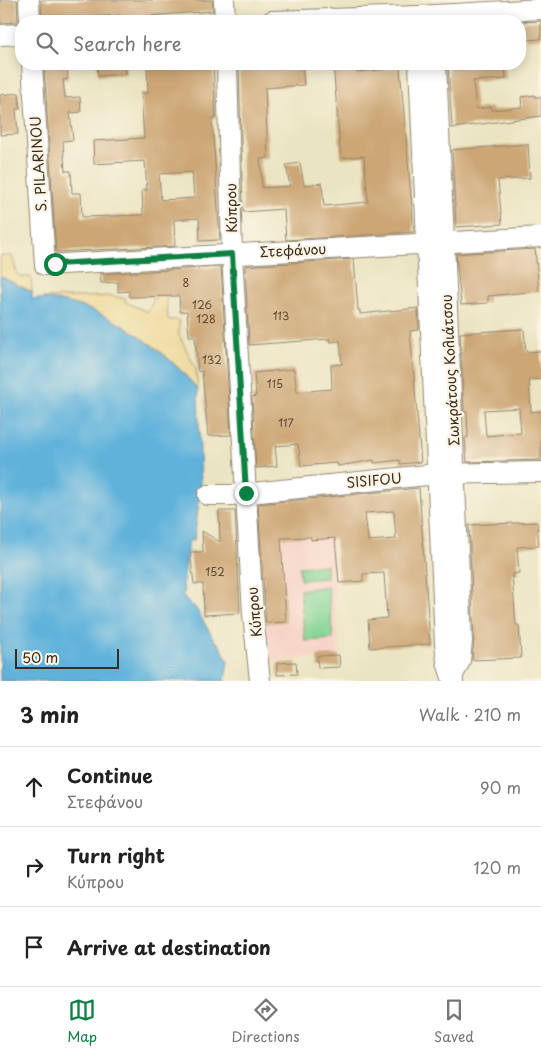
<!DOCTYPE html>
<html lang="en">
<head>
<meta charset="utf-8">
<style>
	:root { --surface:#fff; --page:#f6f6f6; --text:#222; --muted:#767676; --line:#e0e0e0; --accent:#0b8043 }
	body { margin:0; font-family:"Playpen Sans",sans-serif; background:var(--page); color:var(--text) }
	.scale { position:absolute; left:15px; bottom:12px; width:104px; box-sizing:border-box; padding-left:5px; border:2px solid #3b2a1e; border-top:0; font-size:14px; line-height:18px; white-space:nowrap; color:#3b2a1e; -webkit-text-stroke:4px #fcf5e5; paint-order:stroke }
	.stop { position:absolute; width:15px; height:15px; margin:-11px; border:4px solid #0b8043; border-radius:50%; background:#fff }
	.stop.end { background:#0b8043; border-color:#fff; box-shadow:0 1px 5px #0008 }
	.list { margin:0; padding:0; list-style:none }
	h2 { display:flex; justify-content:space-between; align-items:center; height:65px; margin:0; padding:0 20px; font-size:21px }
	h2 small { font-size:16px; font-weight:400; color:var(--muted) }
	.list li { display:grid; grid-template-columns:32px 1fr auto; gap:15px; align-items:center; box-sizing:border-box; height:80px; padding:0 20px; border-top:1px solid var(--line) }
	.list b { display:block; font-size:19px; white-space:nowrap }
	.list p { margin:0; font-size:16px; white-space:nowrap; color:var(--muted) }
	.list em { font-size:16px; font-style:normal; color:var(--muted) }
	.icon { flex:none; width:28px; height:28px; fill:none; stroke:currentColor; stroke-width:2; stroke-linecap:round; stroke-linejoin:round }
	.map { position:relative; flex:none; width:541px; height:681px; overflow:hidden }
	.search { position:absolute; background:var(--surface); box-shadow:0 2px 12px #0003; left:15px; right:15px; top:15px; height:55px; display:flex; align-items:center; gap:12px; box-sizing:border-box; padding:0 18px; border-radius:20px; color:var(--muted); font-size:19px }
	.sheet { height:305px; background:var(--surface) }
	nav { display:flex; justify-content:space-around; align-items:center; box-sizing:border-box; height:70px; border-top:1px solid var(--line); background:var(--surface); font-size:14px; color:var(--muted) }
	nav a { display:grid; justify-items:center; gap:2px }
	nav .on { color:var(--accent) }
	.map>svg:first-child { display:block }
	.built { fill:#f6d1c5 }
	.green { fill:#82d394; stroke:#5e7e59 }
	.sand { fill:#eeda9e; stroke:#94825e }
	.water { fill:#60b2db; stroke:#4e6e7c }
	.building { fill:#cca675; fill-rule:evenodd }
	.lines { fill:none; stroke-linecap:round; stroke-linejoin:round }
	.minor-casing { stroke:#938770; stroke-width:22 }
	.minor { stroke:#fff; stroke-width:20 }
	.route { stroke:#0b8043; stroke-width:6 }
	.labels { text-anchor:middle; dominant-baseline:central; stroke-width:4.5; stroke-linejoin:round; paint-order:stroke }
	.number-label { font-size:11px; fill:#5f4934 }
	.street-label { font-size:14px; fill:#3b2a1e; stroke:#fcf5e5 }
</style>
</head>
<body>
<div class="map">
<svg width="541" height="681" viewBox="0 0 541 681">
	<rect width="100%" height="100%" fill="#fcf5e5"/>
	<filter id="ink" filterUnits="userSpaceOnUse"><feTurbulence type="fractalNoise" baseFrequency=".02" numOctaves="2"/><feDisplacementMap in="SourceGraphic" scale="10" xChannelSelector="R" yChannelSelector="G"/><feConvolveMatrix kernelMatrix="1 2 1 2 8 2 1 2 1" color-interpolation-filters="sRGB"/></filter>
	<filter id="wash" filterUnits="userSpaceOnUse"><feTurbulence type="fractalNoise" baseFrequency=".0096" numOctaves="4" result="noise"/><feDisplacementMap in="SourceGraphic" scale="20" xChannelSelector="R" yChannelSelector="G"/><feGaussianBlur stdDeviation="1.12" result="paint"/><feColorMatrix in="noise" values="0 0 0 0 0 0 0 0 0 0 0 0 0 0 0 0 0 1.4 0 .05"/><feComposite in="paint" operator="in"/></filter>
	<g filter="url(#wash)">
		<rect width="100%" height="100%" fill="#ebe4c2"/>
		<path class="built" d="M 336,493 L 338,538 L 331,539 L 339,655 L 269,662 L 257,497 Z"/>
		<path class="green" d="M 326,565 L 327,578 L 300,580 L 299,567 Z
			M 328,586 L 333,639 L 305,641 L 300,590 Z"/>
		<path class="sand" d="M 0,256 L 12,256 L 17,274 L 21,277 L 31,277 L 32,292 L 0,276 Z
			M 112,296 L 126,299 L 125,302 L 148,312 L 155,296 L 166,296 L 168,320 L 179,320 L 179,335 L 196,369 L 198,390 C 158,339 106,312 43,298 Z"/>
		<path class="water" d="M 0,276 L 32,292 L 32,299 C 93,296 162,345 198,390 L 201,487 L 194,540 L 189,540 L 183,586 L 185,592 L 182,593 L 188,603 L 195,607 L 216,643 L 218,642 L 228,661 L 225,681 L 0,681 Z"/>
		<g id="blocks">
			<path class="building" d="M 0,0 L 17,0 L 18,22 L 0,23 Z
				M 41,0 L 212,0 L 213,11 L 122,18 L 121,15 L 42,21 Z
				M 541,21 L 541,39 L 526,40 L 525,33 L 520,34 L 520,22 Z
				M 44,64 L 67,64 L 68,79 L 63,80 L 65,98 L 80,97 L 81,112 L 70,113 L 73,140 L 63,141 L 65,171 L 71,171 L 72,193 L 81,193 L 82,217 L 143,215 L 142,190 L 147,190 L 145,161 L 94,164 L 93,141 L 144,138 L 141,93 L 148,93 L 147,64 L 213,64 L 216,118 L 212,118 L 220,240 L 200,241 L 199,218 L 174,220 L 175,246 L 56,252 ZM 192,172 L 194,198 L 161,200 L 159,174 Z
				M 97,64 L 125,64 L 126,74 L 98,76 Z
				M 239,64 L 302,64 L 304,85 L 265,88 L 268,158 L 260,159 L 262,188 L 290,186 L 286,165 L 300,163 L 304,185 L 322,183 L 324,206 L 368,202 L 364,156 L 341,158 L 333,64 L 355,64 L 356,72 L 400,68 L 414,232 L 286,240 L 284,209 L 243,212 Z
				M 448,64 L 505,64 L 506,79 L 473,81 L 476,109 L 492,107 L 492,110 L 522,107 L 521,97 L 535,95 L 535,97 L 541,97 L 541,116 L 452,128 Z
				M 19,93 L 20,109 L 16,109 L 18,134 L 0,135 L 0,95 Z
				M 528,144 L 530,178 L 498,180 L 502,224 L 456,227 L 452,150 Z
				M 535,249 L 539,291 L 488,296 L 488,303 L 461,305 L 456,254 Z
				M 354,259 L 358,310 L 360,310 L 360,314 L 418,308 L 419,330 L 410,331 L 421,462 L 400,464 L 400,460 L 374,463 L 374,460 L 338,466 L 337,463 L 301,466 L 298,444 L 275,446 L 277,466 L 256,468 L 252,397 L 256,396 L 254,373 L 294,369 L 297,392 L 332,389 L 331,365 L 342,364 L 340,341 L 330,342 L 330,339 L 249,345 L 245,266 Z
				M 221,267 L 231,435 L 208,436 L 202,371 L 198,372 L 195,336 L 189,336 L 187,311 L 180,312 L 179,296 L 129,297 L 129,291 L 118,292 L 118,282 L 101,283 L 100,274 Z
				M 524,329 L 526,352 L 541,351 L 541,379 L 529,380 L 531,412 L 541,411 L 541,460 L 467,462 L 465,438 L 468,437 L 467,412 L 464,412 L 460,333 ZM 519,408 L 521,433 L 486,436 L 484,410 Z
				M 419,488 L 430,644 L 370,648 L 368,620 L 387,618 L 384,573 L 363,574 L 363,581 L 339,583 L 335,538 L 311,540 L 311,537 L 281,538 L 286,622 L 266,623 L 258,504 ZM 394,511 L 396,539 L 368,541 L 365,513 Z
				M 219,511 L 235,511 L 240,613 L 204,615 L 203,584 L 194,584 L 190,552 L 203,552 L 202,531 L 220,542 Z
				M 537,522 L 539,546 L 517,547 L 519,573 L 512,574 L 516,625 L 519,625 L 521,658 L 472,660 L 474,640 L 469,525 Z
				M 339,655 L 340,667 L 318,668 L 317,656 Z
				M 296,662 L 297,674 L 277,675 L 277,663 Z"/>
		</g>
	</g>
	<g filter="url(#ink)">
		<use href="#blocks" fill-opacity="0" stroke="#938770" stroke-width="1"/>
		<g class="lines">
			<defs>
				<path id="minor" d="M 29,0 L 30,21
					M 224,0 L 225,21
					M 272,21 L 417,16 L 541,9
					M 0,35 L 21,34
					M 32,64 L 45,265 L 541,237
					M 227,64 L 232,254 L 253,614 L 260,681
					M 419,64 L 445,643 L 447,662 L 453,681
					M 436,64 L 462,641 L 460,661 L 453,675
					M 208,495 L 231,495 L 437,474 L 541,472"/>
			</defs>
			<use href="#minor" class="minor-casing"/>
			<use href="#minor" class="minor"/>
		</g>
	</g>
	<g class="lines" filter="url(#ink)">
		<path class="route" d="M 55,264 L 232,254 L 246,493"/>
	</g>
	<g class="labels">
		<g class="number-label">
			<text x="186" y="282">8</text>
			<text x="202" y="304">126</text>
			<text x="281" y="315">113</text>
			<text x="206" y="318">128</text>
			<text x="212" y="359">132</text>
			<text x="275" y="383">115</text>
			<text x="286" y="422">117</text>
			<text x="215" y="571">152</text>
		</g>
		<g class="street-label">
			<text transform="translate(38 164) rotate(-94)">S. PILARINOU</text>
			<text transform="translate(231 208) rotate(-91)">Κύπρου</text>
			<text transform="translate(293 250) rotate(-3)">Στεφάνου</text>
			<text transform="translate(450 370) rotate(-93)">Σωκράτους Κολιάτσου</text>
			<text transform="translate(374 480) rotate(-5)">SISIFOU</text>
			<text transform="translate(254 612) rotate(-95)">Κύπρου</text>
		</g>
	</g>
</svg>
<div class="scale">50 m</div>
<div class="stop" style="left:55px;top:264px"></div>
<div class="stop end" style="left:246px;top:493px"></div>
<div class="search"><svg class="icon" aria-label="search" viewBox="0 0 24 24"><circle cx="10" cy="10" r="6"/><path d="M15 15l6 6"/></svg>Search here</div>
</div>
<section class="sheet">
<h2>3 min<small>Walk · 210 m</small></h2>
<ul class="list">
<li><svg class="icon" aria-label="ahead" viewBox="0 0 24 24"><path d="M12 20V5M6 11l6-6 6 6"/></svg><div><b>Continue</b><p>Στεφάνου</p></div><em>90 m</em></li>
<li><svg class="icon" aria-label="right" viewBox="0 0 24 24"><path d="M7 20v-9h11M14 6l5 5-5 5"/></svg><div><b>Turn right</b><p>Κύπρου</p></div><em>120 m</em></li>
<li><svg class="icon" aria-label="arrive" viewBox="0 0 24 24"><path d="M6 21V4h12l-3 4 3 4H6"/></svg><div><b>Arrive at destination</b></div></li>
</ul>
</section>
<nav>
<a class="on"><svg class="icon" aria-label="map" viewBox="0 0 24 24"><path d="M3 6l6-2 6 2 6-2v14l-6 2-6-2-6 2zM9 4v14M15 6v14"/></svg>Map</a>
<a><svg class="icon" aria-label="directions" viewBox="0 0 24 24"><path d="M12 3l9 9-9 9-9-9zM9 14v-3h6M13 9l2 2-2 2"/></svg>Directions</a>
<a><svg class="icon" aria-label="saved" viewBox="0 0 24 24"><path d="M7 4h10v16l-5-4-5 4z"/></svg>Saved</a>
</nav>
</body>
</html>
